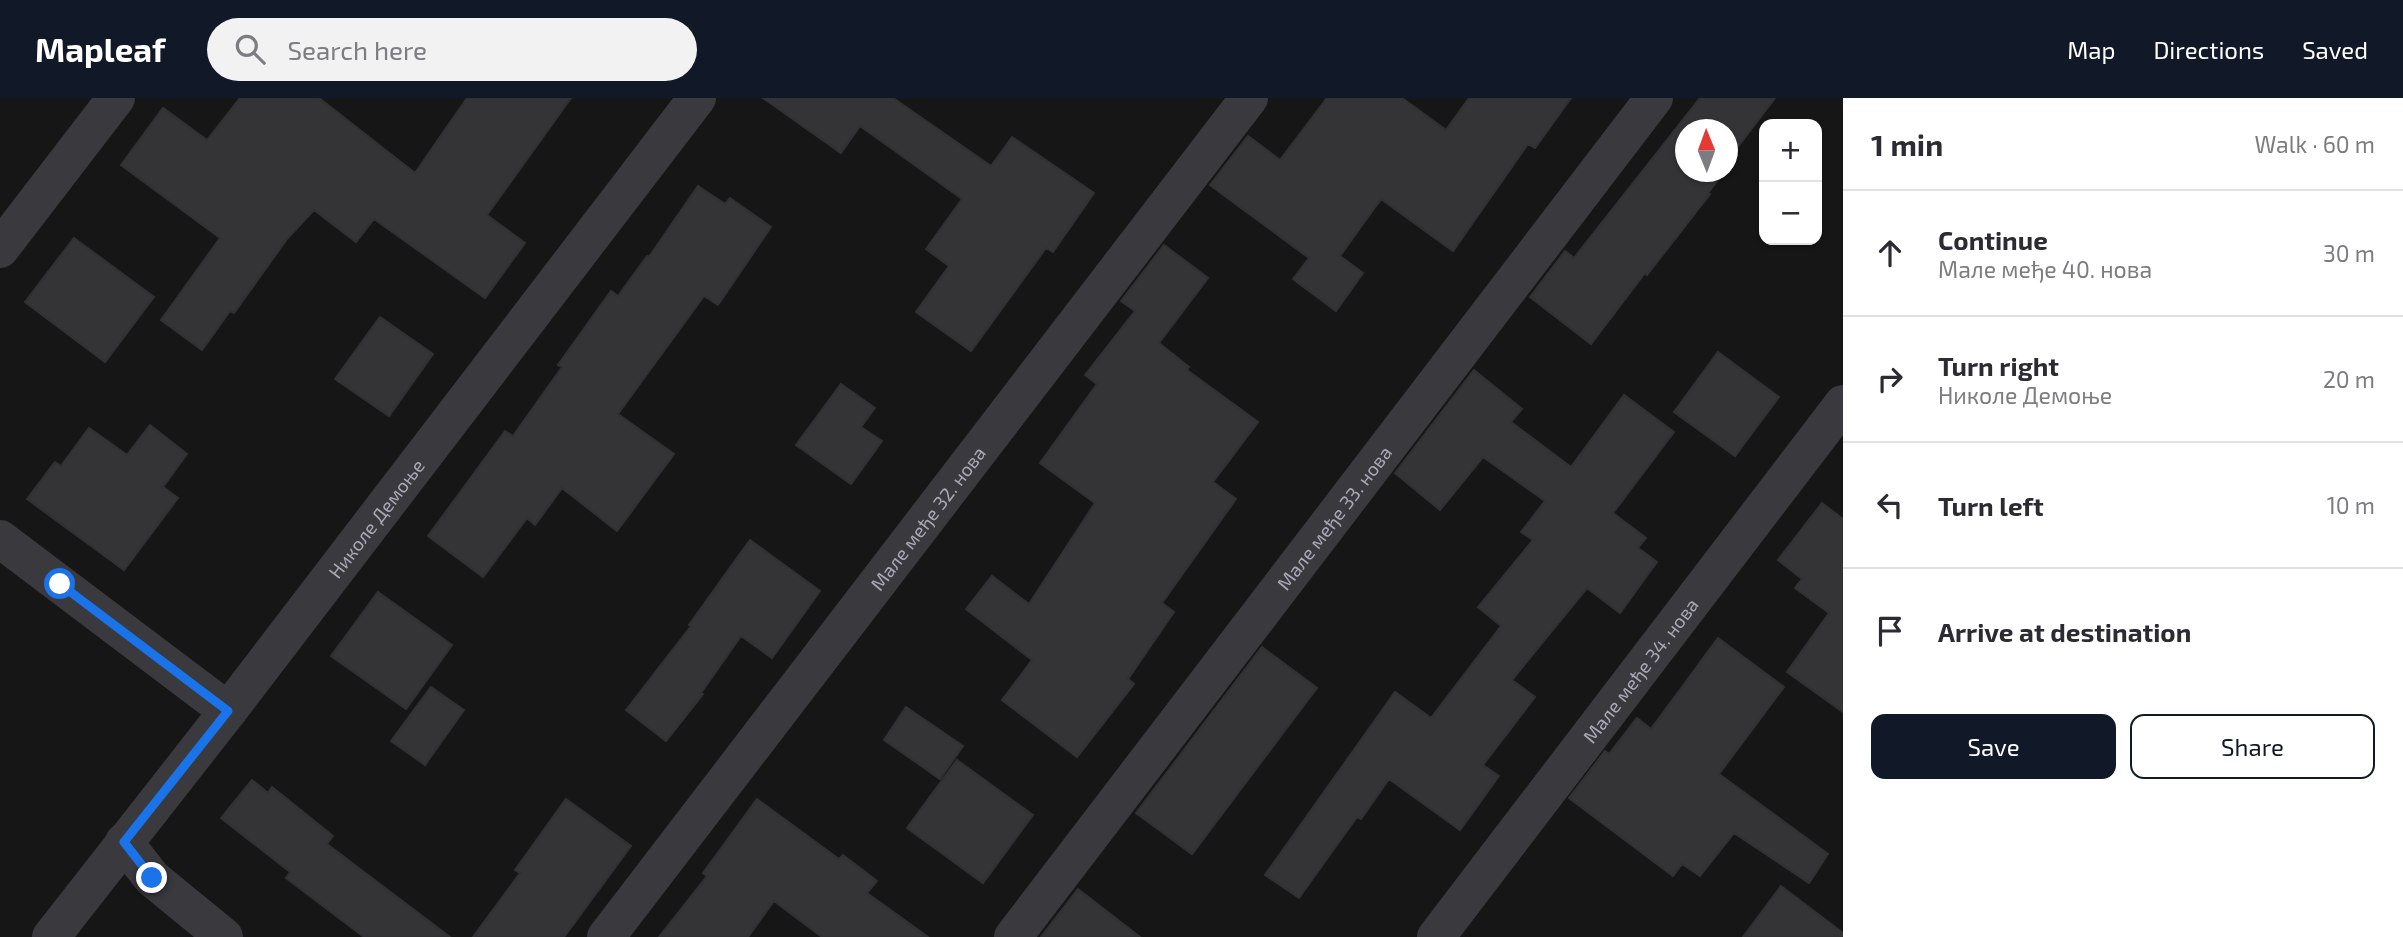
<!DOCTYPE html>
<html lang="en">
<head>
<meta charset="utf-8">
<style>
	:root { --surface:#fff; --page:#f2f2f3; --text:#2b2b33; --muted:#7c7c81; --line:#e1e1e2; --accent:#111827 }
	body { margin:0; font-family:"Exo 2",sans-serif; background:var(--page); color:var(--text) }
	.controls { position:absolute; right:21px; top:21px; display:grid; overflow:hidden; border-radius:14px; box-shadow:0 2px 5px #0004 }
	.controls button { width:63px; height:63px; display:grid; place-items:center; padding:0; border:0; border-bottom:2px solid var(--line); background:var(--surface); color:var(--text); font:35px sans-serif }
	.compass { position:absolute; left:1675px; top:21px; width:63px; height:63px; border-radius:50%; background:var(--surface); box-shadow:0 2px 5px #0004; rotate:359deg }
	.stop { position:absolute; width:21px; height:21px; margin:-16px; border:5px solid #1a73e8; border-radius:50%; background:#fff }
	.stop.end { background:#1a73e8; border-color:#fff; box-shadow:0 2px 7px #0008 }
	.list { margin:0; padding:0; list-style:none }
	h2 { display:flex; justify-content:space-between; align-items:center; height:91px; margin:0; padding:0 28px; font-size:30px }
	h2 small { font-size:23px; font-weight:400; color:var(--muted) }
	.list li { display:grid; grid-template-columns:46px 1fr auto; gap:21px; align-items:center; box-sizing:border-box; height:126px; padding:0 28px; border-top:2px solid var(--line) }
	.list b { display:block; font-size:26px; white-space:nowrap }
	.list p { margin:0; font-size:23px; white-space:nowrap; color:var(--muted) }
	.list em { font-size:23px; font-style:normal; color:var(--muted) }
	.actions { display:flex; gap:14px; padding:21px 28px }
	.actions a { flex:1; padding:16px 0; border:2px solid var(--accent); border-radius:14px; text-align:center; font-size:24px; color:var(--accent) }
	.actions .main { background:var(--accent); color:#fff }
	.icon { flex:none; width:38px; height:38px; fill:none; stroke:currentColor; stroke-width:2; stroke-linecap:round; stroke-linejoin:round }
	.map { position:relative; flex:none; width:1843px; height:839px; overflow:hidden }
	header { display:flex; align-items:center; gap:42px; box-sizing:border-box; height:98px; padding:0 35px; background:var(--accent); color:#fff }
	header strong { font-size:33px }
	nav { display:flex; gap:38px; margin-inline-start:auto; font-size:24px }
	.search { width:490px; height:63px; background:var(--page); display:flex; align-items:center; gap:18px; box-sizing:border-box; padding:0 24px; border-radius:38px; color:var(--muted); font-size:26px }
	main { display:flex }
	aside { flex:1; background:var(--surface) }
	.map>svg:first-child { display:block }
	.building { fill:#343336; stroke:#313033; stroke-width:2 }
	.lines { fill:none; stroke-linecap:round; stroke-linejoin:round }
	.minor { stroke:#3a393e; stroke-width:38 }
	.route { stroke:#1a73e8; stroke-width:9 }
	.labels { text-anchor:middle; dominant-baseline:central; stroke-width:6; stroke-linejoin:round; paint-order:stroke }
	.street-label { font-size:19px; fill:#aaa8b7; stroke:#111112 }
</style>
</head>
<body>
<header>
<strong>Mapleaf</strong>
<div class="search"><svg class="icon" aria-label="search" viewBox="0 0 24 24"><circle cx="10" cy="10" r="6"/><path d="M15 15l6 6"/></svg>Search here</div>
<nav><a>Map</a><a>Directions</a><a>Saved</a></nav>
</header>
<main>
<div class="map">
<svg width="1843" height="839" viewBox="0 0 1843 839">
	<rect width="100%" height="100%" fill="#161617"/>
	<path class="building" d="M 240,0 L 319,0 L 415,75 L 467,0 L 571,0 L 487,117 L 525,145 L 485,200 L 374,121 L 356,144 L 314,112 L 287,141 L 234,215 L 230,213 L 202,252 L 161,222 L 220,140 L 121,67 L 163,10 L 207,42 Z
		M 763,0 L 893,0 L 991,68 L 1012,39 L 1094,95 L 1053,154 L 1046,150 L 971,253 L 916,214 L 949,168 L 926,151 L 962,101 L 860,28 L 841,55 Z
		M 1327,0 L 1402,0 L 1446,32 L 1469,0 L 1571,0 L 1535,50 L 1528,46 L 1453,153 L 1381,101 L 1340,158 L 1363,175 L 1336,213 L 1293,181 L 1309,160 L 1210,87 L 1248,38 L 1280,62 Z
		M 1700,0 L 1775,0 L 1727,63 L 1727,32 L 1685,32 L 1685,74 L 1724,74 L 1708,95 L 1710,96 L 1647,177 L 1645,175 L 1591,246 L 1530,199 L 1565,153 L 1574,160 Z
		M 698,88 L 725,106 L 730,100 L 771,129 L 718,207 L 704,198 L 618,316 L 674,356 L 617,433 L 562,390 L 535,427 L 527,420 L 483,479 L 428,438 L 505,333 L 513,338 L 562,269 L 558,267 L 611,193 L 618,198 L 647,158 L 649,159 Z
		M 74,140 L 154,199 L 105,264 L 25,204 Z
		M 1164,147 L 1208,180 L 1159,245 L 1189,269 L 1187,272 L 1258,324 L 1213,384 L 1236,401 L 1162,505 L 1174,514 L 1128,581 L 1134,586 L 1077,659 L 1002,602 L 1032,562 L 966,511 L 992,478 L 1029,506 L 1095,405 L 1040,365 L 1097,286 L 1085,277 L 1135,213 L 1121,203 Z
		M 380,219 L 433,256 L 389,318 L 335,281 Z
		M 1718,254 L 1779,299 L 1735,358 L 1674,314 Z
		M 1474,272 L 1522,311 L 1511,324 L 1571,369 L 1624,297 L 1674,334 L 1613,415 L 1646,440 L 1638,450 L 1657,464 L 1620,515 L 1587,490 L 1512,582 L 1535,599 L 1483,667 L 1499,678 L 1460,732 L 1389,681 L 1361,721 L 1357,719 L 1299,800 L 1265,777 L 1395,594 L 1431,620 L 1501,528 L 1478,509 L 1533,442 L 1521,434 L 1545,403 L 1483,359 L 1440,412 L 1395,375 Z
		M 841,286 L 875,310 L 861,329 L 882,343 L 851,386 L 796,347 Z
		M 150,327 L 187,356 L 163,389 L 178,400 L 124,472 L 27,401 L 55,364 L 61,368 L 89,330 L 127,357 Z
		M 1822,405 L 1843,421 L 1843,614 L 1787,574 L 1829,515 L 1795,490 L 1802,481 L 1778,462 Z
		M 750,442 L 820,493 L 772,560 L 741,538 L 701,595 L 703,596 L 666,643 L 626,612 L 691,528 L 689,527 Z
		M 378,494 L 452,547 L 406,611 L 331,558 Z
		M 1718,540 L 1784,589 L 1719,676 L 1828,756 L 1809,785 L 1734,735 L 1700,778 L 1682,766 L 1673,778 L 1569,700 L 1605,653 L 1609,656 L 1637,620 L 1651,631 Z
		M 1262,549 L 1317,590 L 1192,756 L 1136,715 Z
		M 431,589 L 464,612 L 425,667 L 391,643 Z
		M 906,609 L 963,648 L 940,681 L 884,642 Z
		M 957,662 L 1033,717 L 983,785 L 907,730 Z
		M 252,682 L 268,695 L 272,689 L 333,738 L 327,746 L 450,839 L 364,839 L 286,780 L 290,774 L 221,720 Z
		M 566,701 L 631,748 L 564,839 L 473,839 L 520,775 L 515,772 Z
		M 757,701 L 839,761 L 843,757 L 877,783 L 867,795 L 928,839 L 822,839 L 774,803 L 748,839 L 659,839 L 707,778 L 703,775 Z
		M 1781,788 L 1843,835 L 1843,839 L 1743,839 Z
		M 1078,791 L 1140,839 L 1041,839 Z"/>
	<g class="lines">
		<g class="minor">
			<path d="M 0,151 L 116,0"/>
			<path d="M 0,441 L 228,613"/>
			<path d="M 124,744 L 152,780 L 224,839"/>
			<path id="s1" d="M 51,839 L 228,613 L 697,0"/>
			<path id="s2" d="M 606,839 L 1249,0"/>
			<path id="s3" d="M 1013,839 L 1654,0"/>
			<path id="s4" d="M 1436,839 L 1843,306"/>
		</g>
	</g>
	<g class="lines">
		<path class="route" d="M 60,486 L 228,613 L 124,744 L 152,780"/>
	</g>
	<g class="labels">
		<g class="street-label">
			<text stroke="none"><textPath href="#s1" startOffset="530">Николе Демоње</textPath></text>
			<text stroke="none"><textPath href="#s2" startOffset="528">Мале међе 32. нова</textPath></text>
			<text stroke="none"><textPath href="#s3" startOffset="528">Мале међе 33. нова</textPath></text>
			<text stroke="none"><textPath href="#s4" startOffset="336">Мале међе 34. нова</textPath></text>
		</g>
	</g>
</svg>
<div class="controls">
<button>+</button>
<button>−</button>
</div>
<svg class="compass" viewBox="-18 -18 36 36"><path d="M0-13l5 13h-10z" fill="#e53935"/><path d="M0 13l5-13h-10z" fill="#7c7c81"/></svg>
<div class="stop" style="left:60px;top:486px"></div>
<div class="stop end" style="left:152px;top:780px"></div>
</div>
<aside>
<h2>1 min<small>Walk · 60 m</small></h2>
<ul class="list">
<li><svg class="icon" aria-label="ahead" viewBox="0 0 24 24"><path d="M12 20V5M6 11l6-6 6 6"/></svg><div><b>Continue</b><p>Мале међе 40. нова</p></div><em>30 m</em></li>
<li><svg class="icon" aria-label="right" viewBox="0 0 24 24"><path d="M7 20v-9h11M14 6l5 5-5 5"/></svg><div><b>Turn right</b><p>Николе Демоње</p></div><em>20 m</em></li>
<li><svg class="icon" aria-label="left" viewBox="0 0 24 24"><path d="M17 20v-9H6M10 6l-5 5 5 5"/></svg><div><b>Turn left</b></div><em>10 m</em></li>
<li><svg class="icon" aria-label="arrive" viewBox="0 0 24 24"><path d="M6 21V4h12l-3 4 3 4H6"/></svg><div><b>Arrive at destination</b></div></li>
</ul>
<div class="actions"><a class="main">Save</a><a>Share</a></div>
</aside>
</main>
</body>
</html>
